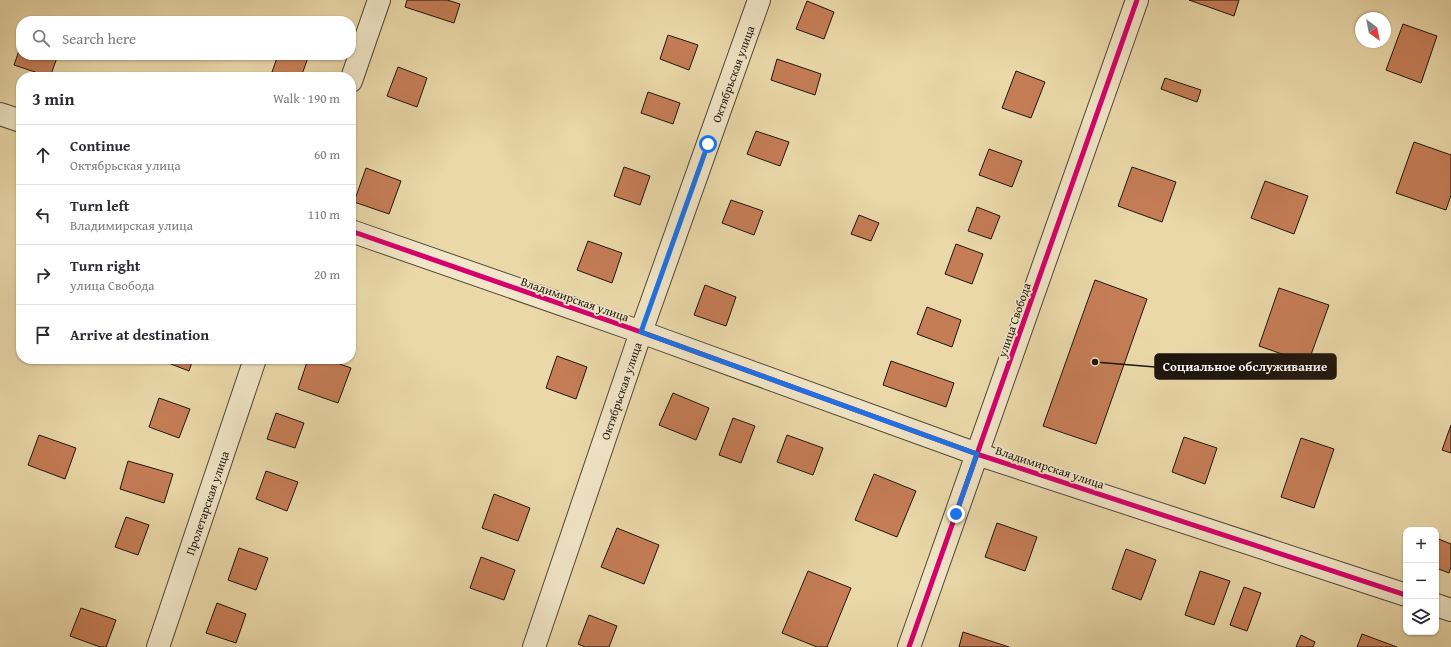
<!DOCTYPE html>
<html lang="en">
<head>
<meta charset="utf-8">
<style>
	:root { --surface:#fff; --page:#f7f7f7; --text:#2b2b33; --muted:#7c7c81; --line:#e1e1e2 }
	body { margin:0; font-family:"Gentium Book Plus",serif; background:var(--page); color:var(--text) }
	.controls { position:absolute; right:12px; bottom:12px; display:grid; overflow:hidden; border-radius:8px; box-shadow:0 1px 3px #0004 }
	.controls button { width:36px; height:36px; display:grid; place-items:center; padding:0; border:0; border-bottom:1px solid var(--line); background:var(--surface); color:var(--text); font:20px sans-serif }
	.compass { position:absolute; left:1355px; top:12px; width:36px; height:36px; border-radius:50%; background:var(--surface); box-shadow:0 1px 3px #0004; rotate:148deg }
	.stop { position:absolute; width:12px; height:12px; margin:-9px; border:3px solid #1a73e8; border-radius:50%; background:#fff }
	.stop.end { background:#1a73e8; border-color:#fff; box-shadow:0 1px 4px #0008 }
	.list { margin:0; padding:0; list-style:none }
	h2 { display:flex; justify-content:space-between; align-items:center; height:52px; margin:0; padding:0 16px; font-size:17px }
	h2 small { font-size:13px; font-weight:400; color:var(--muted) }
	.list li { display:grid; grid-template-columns:26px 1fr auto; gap:12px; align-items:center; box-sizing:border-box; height:60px; padding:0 16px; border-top:1px solid var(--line) }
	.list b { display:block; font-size:15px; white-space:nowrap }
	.list p { margin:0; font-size:13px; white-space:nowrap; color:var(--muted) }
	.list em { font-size:13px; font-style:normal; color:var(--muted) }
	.icon { flex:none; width:22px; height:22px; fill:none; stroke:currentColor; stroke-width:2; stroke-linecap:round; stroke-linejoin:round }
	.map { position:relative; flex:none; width:1451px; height:647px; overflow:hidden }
	.search { position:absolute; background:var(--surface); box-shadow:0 1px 3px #0004; left:16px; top:16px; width:340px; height:44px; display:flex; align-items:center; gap:10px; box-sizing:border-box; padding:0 14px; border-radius:16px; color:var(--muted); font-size:15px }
	.panel { position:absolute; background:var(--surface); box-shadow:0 1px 3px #0004; left:16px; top:72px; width:340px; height:292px; border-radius:16px }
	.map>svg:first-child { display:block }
	.building { fill:#c57d56; stroke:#1e150d }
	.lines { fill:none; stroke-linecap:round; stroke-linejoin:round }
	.minor-casing { stroke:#514634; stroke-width:24 }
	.minor { stroke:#f1e6c7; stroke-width:22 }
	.cycleway-casing { stroke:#f1e6c7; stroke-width:8 }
	.cycleway { stroke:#d6006c; stroke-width:5 }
	.route { stroke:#1a73e8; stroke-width:5 }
	.labels { text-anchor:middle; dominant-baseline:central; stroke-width:3.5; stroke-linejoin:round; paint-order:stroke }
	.street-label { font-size:12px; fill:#1e150d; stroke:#f1e6c7 }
	.leader { fill:none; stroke:#1e150d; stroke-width:1.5 }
	.callout-dot { fill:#1e150d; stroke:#f1e6c7; stroke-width:1.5 }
	.callout { fill:#1e150d; stroke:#1e150d; stroke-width:1.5 }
	.callout-label { font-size:13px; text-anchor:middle; font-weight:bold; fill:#fff }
</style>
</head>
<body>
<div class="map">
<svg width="1451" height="647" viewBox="0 0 1451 647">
	<rect width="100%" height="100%" fill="#ead8a9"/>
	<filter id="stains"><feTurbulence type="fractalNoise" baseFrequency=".005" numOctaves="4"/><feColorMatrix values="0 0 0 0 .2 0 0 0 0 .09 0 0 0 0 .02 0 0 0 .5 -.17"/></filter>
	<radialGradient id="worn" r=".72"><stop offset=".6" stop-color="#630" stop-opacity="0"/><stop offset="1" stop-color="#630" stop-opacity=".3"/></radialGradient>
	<path class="building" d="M 407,0 L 447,0 L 460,4 L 454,23 L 405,7 Z
		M 1189,0 L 1239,0 L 1234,16 Z
		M 807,1 L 834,12 L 824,39 L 796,29 Z
		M 1403,24 L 1437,36 L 1421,83 L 1386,70 Z
		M 668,35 L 698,45 L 689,70 L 660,59 Z
		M 21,45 L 21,55 L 58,55 L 50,77 L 14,65 Z
		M 278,55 L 309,55 L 301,77 L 286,77 L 272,72 Z
		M 777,59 L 821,74 L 815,95 L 771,80 Z
		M 398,67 L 427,78 L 417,107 L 387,96 Z
		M 1016,71 L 1045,82 L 1031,118 L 1002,108 Z
		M 1165,78 L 1201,90 L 1197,102 L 1161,89 Z
		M 648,92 L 680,103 L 673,124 L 641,113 Z
		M 756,131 L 789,142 L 780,166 L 747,154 Z
		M 1414,142 L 1451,155 L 1451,195 L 1446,210 L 1396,193 Z
		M 989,149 L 1022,161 L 1012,187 L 979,175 Z
		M 624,167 L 650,176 L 640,205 L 614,196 Z
		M 1132,167 L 1176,182 L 1162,222 L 1118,206 Z
		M 366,168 L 401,181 L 389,214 L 354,202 Z
		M 1265,181 L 1308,196 L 1294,234 L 1251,218 Z
		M 731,200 L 763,211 L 754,235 L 722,223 Z
		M 977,207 L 1000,216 L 991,239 L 968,231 Z
		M 859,215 L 879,223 L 871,241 L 851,234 Z
		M 588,241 L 622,253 L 612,283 L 577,270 Z
		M 956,244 L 983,254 L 972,284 L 945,274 Z
		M 1095,280 L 1147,299 L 1096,444 L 1043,426 Z
		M 705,285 L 736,297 L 726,326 L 694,315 Z
		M 1279,288 L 1329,305 L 1308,363 L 1259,346 Z
		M 927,307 L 961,320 L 952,347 L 917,334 Z
		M 557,356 L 587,367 L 576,399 L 546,388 Z
		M 158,359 L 193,359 L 189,371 Z
		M 308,359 L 326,359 L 351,368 L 338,403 L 298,389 Z
		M 891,361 L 954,383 L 946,407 L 883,385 Z
		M 673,393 L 709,408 L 696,440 L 659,425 Z
		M 159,398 L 190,409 L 179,438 L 149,427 Z
		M 276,413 L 304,423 L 295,448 L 267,439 Z
		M 733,418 L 755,426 L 741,463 L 719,455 Z
		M 1451,425 L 1451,453 L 1442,450 Z
		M 39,435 L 76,448 L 65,479 L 28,465 Z
		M 787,435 L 823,448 L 813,475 L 777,462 Z
		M 1184,437 L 1217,448 L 1205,484 L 1172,472 Z
		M 1301,438 L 1334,449 L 1314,508 L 1281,497 Z
		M 128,461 L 173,474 L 164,503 L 120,489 Z
		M 266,471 L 298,482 L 287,511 L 256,499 Z
		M 874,474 L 916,491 L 897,537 L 855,520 Z
		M 494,494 L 530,508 L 518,541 L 482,528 Z
		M 126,517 L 149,525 L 138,555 L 115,547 Z
		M 997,523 L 1037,537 L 1025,571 L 985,557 Z
		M 617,528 L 659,545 L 644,584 L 601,567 Z
		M 1436,538 L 1451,544 L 1451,567 L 1449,573 L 1436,568 Z
		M 239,548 L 268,558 L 256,590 L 228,580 Z
		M 1126,549 L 1156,560 L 1141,600 L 1112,589 Z
		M 481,557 L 515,570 L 504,600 L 470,588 Z
		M 808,571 L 851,588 L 827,647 L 817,647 L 782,633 Z
		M 1200,571 L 1230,581 L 1214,625 L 1185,615 Z
		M 1244,587 L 1261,593 L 1247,631 L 1230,625 Z
		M 217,603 L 246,614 L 236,643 L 206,633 Z
		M 81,608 L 116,620 L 106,647 L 100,647 L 70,636 Z
		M 589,615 L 617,626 L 609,647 L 585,647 L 578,644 Z
		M 963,632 L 1009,647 L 959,647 Z
		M 1362,634 L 1397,647 L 1357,647 Z
		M 1301,635 L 1315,642 L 1313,647 L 1296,647 Z"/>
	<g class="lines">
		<defs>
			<path id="minor" d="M 351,81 L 379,0
				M 0,114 L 21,121
				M 351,231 L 641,332 L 977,454 L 1406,595
				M 1436,605 L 1451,610
				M 158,647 L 255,359
				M 534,647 L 641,332 L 759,0
				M 909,647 L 1137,0"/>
		</defs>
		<use href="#minor" class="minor-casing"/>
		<use href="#minor" class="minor"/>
		<defs>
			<path id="cycleway" d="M 351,231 L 641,332 L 977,454 L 1406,595
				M 909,647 L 1137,0"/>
		</defs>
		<use href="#cycleway" class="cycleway-casing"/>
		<use href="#cycleway" class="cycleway"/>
	</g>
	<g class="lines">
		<path class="route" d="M 708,144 L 641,332 L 977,454 L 956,514"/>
	</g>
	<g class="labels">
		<g class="street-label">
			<text transform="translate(733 74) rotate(-70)">Октябрьская улица</text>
			<text transform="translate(575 299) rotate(19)">Владимирская улица</text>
			<text transform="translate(1014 320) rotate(-71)">улица Свобода</text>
			<text transform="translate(621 391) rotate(-71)">Октябрьская улица</text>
			<text transform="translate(1050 467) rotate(18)">Владимирская улица</text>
			<text transform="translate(207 503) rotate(-71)">Пролетарская улица</text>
		</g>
	</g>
	<path class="leader" d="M1095 362L1155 367"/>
	<circle class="callout-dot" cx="1095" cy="362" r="4"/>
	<rect class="callout" x="1155" y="354" width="181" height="25" rx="4"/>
	<g class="callout-label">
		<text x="1245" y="371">Социальное обслуживание</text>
	</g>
	<rect width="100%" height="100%" filter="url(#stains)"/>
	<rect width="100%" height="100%" fill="url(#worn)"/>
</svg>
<div class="controls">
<button>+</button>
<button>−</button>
<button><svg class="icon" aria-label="layers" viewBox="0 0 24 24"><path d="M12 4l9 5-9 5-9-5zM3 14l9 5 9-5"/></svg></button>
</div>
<svg class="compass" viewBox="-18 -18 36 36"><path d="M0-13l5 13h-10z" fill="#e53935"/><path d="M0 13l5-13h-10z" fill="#7c7c81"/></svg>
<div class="stop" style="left:708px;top:144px"></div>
<div class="stop end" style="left:956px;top:514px"></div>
<div class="search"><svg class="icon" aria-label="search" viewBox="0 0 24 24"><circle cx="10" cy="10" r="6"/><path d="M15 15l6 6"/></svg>Search here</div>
<section class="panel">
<h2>3 min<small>Walk · 190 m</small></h2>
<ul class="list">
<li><svg class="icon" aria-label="ahead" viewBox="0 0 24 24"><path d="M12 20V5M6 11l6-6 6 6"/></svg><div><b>Continue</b><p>Октябрьская улица</p></div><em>60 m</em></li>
<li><svg class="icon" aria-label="left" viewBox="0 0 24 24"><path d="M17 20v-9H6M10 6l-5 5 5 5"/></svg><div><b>Turn left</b><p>Владимирская улица</p></div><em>110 m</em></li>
<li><svg class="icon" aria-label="right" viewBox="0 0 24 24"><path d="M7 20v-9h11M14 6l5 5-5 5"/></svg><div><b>Turn right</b><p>улица Свобода</p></div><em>20 m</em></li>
<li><svg class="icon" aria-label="arrive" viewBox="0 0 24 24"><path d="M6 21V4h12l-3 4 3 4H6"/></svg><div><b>Arrive at destination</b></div></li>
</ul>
</section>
</div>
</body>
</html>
